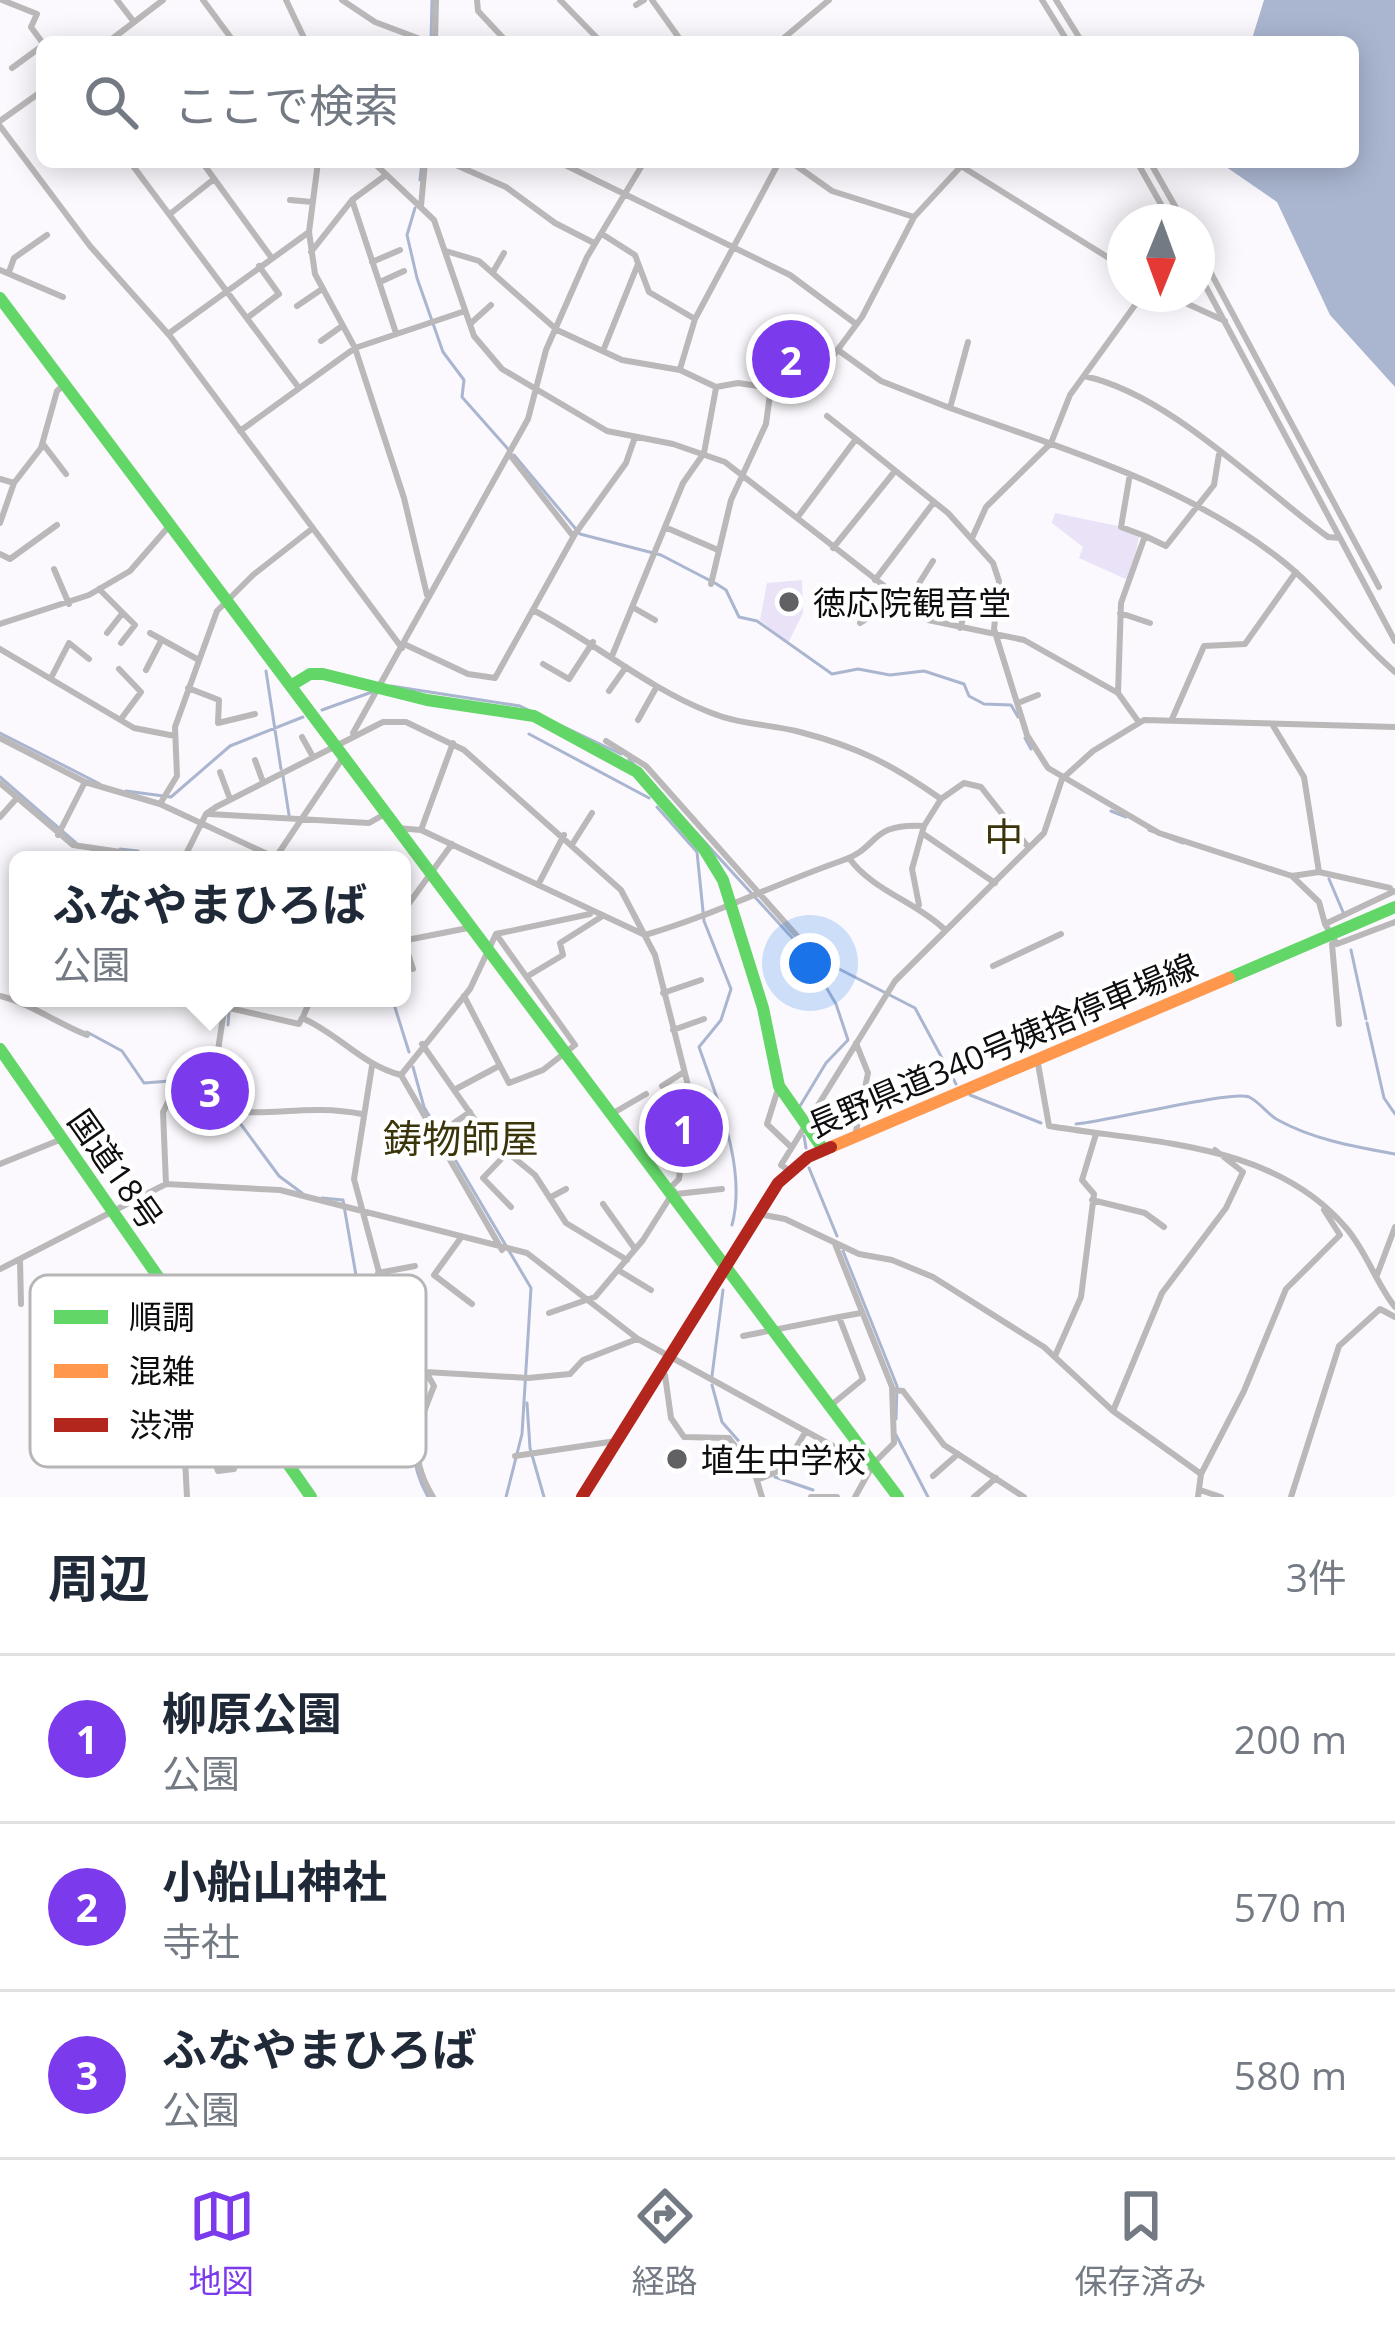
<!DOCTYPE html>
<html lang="ja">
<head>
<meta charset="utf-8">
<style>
	:root { --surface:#fff; --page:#f6f6f7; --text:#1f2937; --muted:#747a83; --line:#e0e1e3; --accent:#7c3aed }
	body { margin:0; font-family:"Open Sans","Noto Sans JP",sans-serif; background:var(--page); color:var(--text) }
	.compass { position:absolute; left:1107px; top:204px; width:108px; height:108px; border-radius:50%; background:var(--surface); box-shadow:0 6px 30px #0003; rotate:181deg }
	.you { position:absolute; left:810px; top:963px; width:42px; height:42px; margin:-30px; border:9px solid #fff; border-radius:50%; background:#1a73e8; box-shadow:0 0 0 18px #1a73e833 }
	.badge { display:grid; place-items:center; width:78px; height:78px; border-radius:50%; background:var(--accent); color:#fff; font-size:39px; font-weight:700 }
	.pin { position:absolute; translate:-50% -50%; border:6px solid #fff; box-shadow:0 3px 12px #0006 }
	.popup { position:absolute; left:9px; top:851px; width:402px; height:156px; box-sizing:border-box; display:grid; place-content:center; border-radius:18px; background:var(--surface); filter:drop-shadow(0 3px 9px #0005); font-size:39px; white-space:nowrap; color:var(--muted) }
	.popup b { font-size:45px; color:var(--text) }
	.popup::after { content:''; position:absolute; left:50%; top:100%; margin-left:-24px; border:24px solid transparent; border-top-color:var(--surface) }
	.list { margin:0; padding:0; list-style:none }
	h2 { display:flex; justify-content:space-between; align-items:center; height:156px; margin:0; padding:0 48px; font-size:51px }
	h2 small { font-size:39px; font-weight:400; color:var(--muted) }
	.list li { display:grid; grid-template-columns:78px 1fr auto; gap:36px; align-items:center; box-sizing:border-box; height:168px; padding:0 48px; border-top:3px solid var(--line) }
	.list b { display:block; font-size:45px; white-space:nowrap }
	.list p { margin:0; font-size:39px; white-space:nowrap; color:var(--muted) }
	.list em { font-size:39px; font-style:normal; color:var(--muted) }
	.icon { flex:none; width:66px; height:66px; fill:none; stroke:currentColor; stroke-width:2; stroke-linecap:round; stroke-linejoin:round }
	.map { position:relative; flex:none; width:1395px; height:1497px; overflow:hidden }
	.search { position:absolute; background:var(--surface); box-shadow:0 6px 30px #0003; left:36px; right:36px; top:36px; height:132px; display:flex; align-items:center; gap:30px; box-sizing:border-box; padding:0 42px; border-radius:18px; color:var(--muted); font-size:45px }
	.sheet { height:660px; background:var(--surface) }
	nav { display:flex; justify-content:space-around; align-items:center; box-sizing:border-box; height:168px; border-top:3px solid var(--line); background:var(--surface); font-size:33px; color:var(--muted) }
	nav a { display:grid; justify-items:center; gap:6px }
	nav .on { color:var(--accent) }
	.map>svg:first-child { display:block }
	.green { fill:#eae2f7 }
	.water { fill:#aab6d0 }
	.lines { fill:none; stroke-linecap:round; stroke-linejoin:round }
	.stream { stroke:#aab6d0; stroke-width:3 }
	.street { stroke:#bab8b8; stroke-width:6 }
	.fast { stroke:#63d668; stroke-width:12 }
	.slow { stroke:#ff974d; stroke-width:12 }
	.jam { stroke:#b3261e; stroke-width:12 }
	.poi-dot { fill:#616063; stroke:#fff; stroke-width:4.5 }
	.labels { text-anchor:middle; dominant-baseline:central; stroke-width:9; stroke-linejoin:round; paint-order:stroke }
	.poi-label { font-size:33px; fill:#0e0d10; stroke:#fff; text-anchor:start }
	.street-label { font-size:33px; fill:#0e0d10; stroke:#fff }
	.quarter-label { font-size:39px; fill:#3a350a; stroke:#fff }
	.key { fill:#fff; stroke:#b7b6b7; stroke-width:3 }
	.key-label { font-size:33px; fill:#0e0d10 }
</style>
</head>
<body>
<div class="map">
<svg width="1395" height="1497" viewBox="0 0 1395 1497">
	<rect width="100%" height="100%" fill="#fbf9fd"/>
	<path class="green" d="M 1055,513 L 1118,526 L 1139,537 L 1130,581 L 1079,558 L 1083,547 L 1052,523 Z
		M 802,580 L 803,613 L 788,643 L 760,620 L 767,583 Z
		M 127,1286 L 133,1292 L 145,1289 L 158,1370 L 121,1379 L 117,1371 L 80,1381 L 71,1376 L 51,1304 Z"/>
	<path class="water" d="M 1264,0 L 1395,0 L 1395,387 L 1330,315 L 1277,202 L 1219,162 L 1353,162 L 1353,42 L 1251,42 Z"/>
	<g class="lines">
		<path class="stream" d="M 431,42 L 432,0
			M 420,180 L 422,162
			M 415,208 L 407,235 L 417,278 L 443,352 L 464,380 L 462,397 L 508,449
			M 514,455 L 580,534 L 661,555 L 709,580
			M 715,583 L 726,590 L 739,617 L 757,621 L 832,674 L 858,669 L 890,675 L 924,671 L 964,684 L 969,696 L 984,704 L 1011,705 L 1018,717
			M 266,671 L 281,769
			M 391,686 L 520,706 L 621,754
			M 322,710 L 372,692
			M 0,733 L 100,784
			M 529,734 L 649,798
			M 1025,738 L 1031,749
			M 629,759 L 806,953 L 836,1004 L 848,1040 L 826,1063 L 800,1106
			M 283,776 L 289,815
			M 0,777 L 76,843
			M 126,791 L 171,797 L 230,746 L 303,717
			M 657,807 L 697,852 L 704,921 L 731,989 L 721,1020 L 699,1047 C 718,1101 747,1169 732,1225
			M 1111,811 L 1126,817
			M 1149,830 L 1183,843
			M 120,849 L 138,851 L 147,860
			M 1329,879 L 1343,912
			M 1351,950 L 1366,1019
			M 808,953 L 915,1008 L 956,1084
			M 392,998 L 409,1052
			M 1367,1023 L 1384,1098 L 1395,1114
			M 228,1025 L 230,998
			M 87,1032 L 122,1051 L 144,1083 L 170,1081
			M 413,1067 L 424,1107 L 531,1288 L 522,1434 L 506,1497
			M 198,1073 L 211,1065
			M 183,1094 L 209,1104
			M 970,1095 L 1041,1123
			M 234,1115 L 279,1176 L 302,1193
			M 1076,1124 C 1105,1122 1232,1090 1249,1097 C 1260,1102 1268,1115 1278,1120 C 1314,1140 1356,1147 1395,1154
			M 804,1136 L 806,1148
			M 809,1168 L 837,1236
			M 322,1198 L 343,1200 L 363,1316 L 383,1341
			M 843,1251 L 897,1386 L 896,1419
			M 419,1369 C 438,1412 392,1431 428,1497
			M 712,1376 L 723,1290
			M 712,1385 L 722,1422 L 766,1472
			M 527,1403 L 530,1448 L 544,1497
			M 896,1435 L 928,1497
			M 775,1477 L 813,1490"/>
		<path class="street" d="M 2,0 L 37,14 L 31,27 L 42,42
			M 117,0 L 134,22
			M 203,0 L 234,42
			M 286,0 L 306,42
			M 342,0 L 375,22 L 428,42
			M 477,0 L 478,11 L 507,42
			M 560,0 L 601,42
			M 652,0 L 682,42
			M 1042,0 L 1068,42
			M 1056,0 L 1082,42
			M 636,5 L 644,0
			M 108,42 L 163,0
			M 435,42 L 436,0
			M 779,42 L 829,0
			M 12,68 L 42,46
			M 0,121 L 42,91
			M 0,126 L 90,246 L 170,336 L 402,648
			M 130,162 L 299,388
			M 202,162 L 271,257
			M 318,162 L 309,232 L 315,274 L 355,348 L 404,498 L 427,595
			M 373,162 L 434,220 L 474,336 L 502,369 L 607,431 L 673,444 L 725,462 L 928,620 L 1024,640 L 1118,693 L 1138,721
			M 449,162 L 506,187 L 555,223 L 594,243
			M 559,162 L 790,275 L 856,324
			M 791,162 L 832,191 L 914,217
			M 1137,162 L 1171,222
			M 1150,162 L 1184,222
			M 961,166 L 1125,268
			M 290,200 L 312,202
			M 352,200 L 396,333
			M 421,206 L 425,162
			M 170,214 L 214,179
			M 602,234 L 635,255 L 649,292 L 695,319
			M 1197,247 L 1379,587
			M 446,251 L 479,261 L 557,330 L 622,360 L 680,370 L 716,387 L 738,383 L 770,388
			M 311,252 L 352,200 L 386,175
			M 372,262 L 400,250
			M 0,270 L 63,297
			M 1197,270 L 1395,641
			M 9,272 L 14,258 L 47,235
			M 493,272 L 504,253
			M 380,282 L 404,271
			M 1166,294 L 1225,321
			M 297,306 L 322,289
			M 247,318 L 279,294 L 259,266
			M 470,324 L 491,305
			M 168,334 L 309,232
			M 321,341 L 342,326
			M 968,342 L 950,408 C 1061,448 1181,483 1276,556 C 1321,590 1353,636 1395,672
			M 838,350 L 881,381 L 950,408
			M 603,351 L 638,264
			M 680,369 L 695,319 L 779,162
			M 1084,376 C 1169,394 1258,486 1328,537 L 1340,538
			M 827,416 L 856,439
			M 240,431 L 355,348 L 465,311
			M 43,444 L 66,474
			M 510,455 L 573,536
			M 0,479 L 14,483
			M 797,518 L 856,439 L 948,513 L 993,563 L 999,581 L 994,629 L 1027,735 L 1048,768 L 1159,833 L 1292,876 L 1319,872 L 1390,888
			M 0,523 L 14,483 L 41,448 L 57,391 L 65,384
			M 667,528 L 718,550
			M 973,536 L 986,507 L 1051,443 L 1070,395 L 1143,294
			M 1145,536 L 1166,546 L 1214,485 L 1219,454
			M 833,548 L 895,471
			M 0,554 L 10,559 L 57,525
			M 54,569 L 69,604
			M 875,580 L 934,502
			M 711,584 L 731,500 L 766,424 L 773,372 L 813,372 L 833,356 L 862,317 L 914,217 L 965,162
			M 99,589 L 135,625 L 121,643
			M 906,604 L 933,561
			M 634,608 L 655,620
			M 533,610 C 594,642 646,687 709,712 C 740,725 769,724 800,732 C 858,747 893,765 941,799
			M 1120,613 L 1150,623
			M 860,623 L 898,599
			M 0,624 L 89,595 L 130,571 L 170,525
			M 960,628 L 970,597
			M 107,633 L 121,615
			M 150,633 L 197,659
			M 404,644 L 468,674 L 495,678 L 575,534 L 626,463 L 635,437
			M 0,649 L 134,728 L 175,736
			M 612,656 L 683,483 L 704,453 L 716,388
			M 543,664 L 569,679 L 593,642
			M 119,669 L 141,692 L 121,719
			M 146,670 L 161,641
			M 51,678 L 69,643 L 89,659
			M 188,688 L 219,700 L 218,723 L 255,714
			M 609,691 L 626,667
			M 1118,693 L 1121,603 L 1145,536 L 1121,527 L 1130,474
			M 1018,703 L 1038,695
			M 1172,719 L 1204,646 L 1245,644 L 1296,572
			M 638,720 L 656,688
			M 1272,724 L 1304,777 L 1319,872
			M 353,733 L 528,419 L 546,350 L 587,257 L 644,162
			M 302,737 L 312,755
			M 0,738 L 85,782
			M 606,741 L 646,766 L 806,946
			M 255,760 L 263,782
			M 220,772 L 230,799
			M 0,783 L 73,845 L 134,854 L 142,860
			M 209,814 L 369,823 L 385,814
			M 0,817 L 17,798
			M 924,826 L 922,833 L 995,883
			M 397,828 L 421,830 L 645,935 C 714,915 775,884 841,861 C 881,848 867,823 924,826 L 941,799 L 964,783 L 981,787 L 1029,848
			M 421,830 L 453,743
			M 58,835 L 85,782 L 160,804
			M 573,843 L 592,813
			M 276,857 L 344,756
			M 276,858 L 160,804 L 177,776 L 175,727 L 217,611 L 253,575 L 313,528
			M 849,858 C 872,890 916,902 944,929
			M 183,860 L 206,814 L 216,807 L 383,722 L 406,722 L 464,750 L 621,890 L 655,955 L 695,1113 C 696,1139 680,1155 679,1179 L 671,1187
			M 1292,876 L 1319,902 L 1325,924
			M 538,885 L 564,835
			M 1395,891 L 1325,924 L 1337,944 L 1395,922
			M 919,905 L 912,869 L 922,833
			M 402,913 L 452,844
			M 402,941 L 473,927
			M 404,942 L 413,969
			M 1332,944 L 1339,1024
			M 993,966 L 1061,934
			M 528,976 L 563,955 L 560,943 L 601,917
			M 663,993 L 701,980
			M 0,996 C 32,1004 56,1023 87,1035
			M 464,996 L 509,1083 L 543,1070 L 575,1045 L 496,934
			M 225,1007 L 299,1024 L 302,1018 C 339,1034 362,1065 401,1075
			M 303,1017 L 311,998
			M 673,1030 L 704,1019
			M 422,1044 L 484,1133 L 535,1175 L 566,1223 L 627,1260
			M 1037,1058 L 1049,1126 C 1150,1143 1275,1142 1347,1229 C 1367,1253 1376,1283 1395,1307
			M 372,1066 L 354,1179 L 387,1302 L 386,1339 L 426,1372 L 528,1378 L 570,1374 L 583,1360 L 637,1339
			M 401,1075 L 470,989 L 496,934 L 590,914
			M 401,1075 L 502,1250
			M 662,1086 L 684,1072
			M 779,1086 L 767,1124 L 791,1147
			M 454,1090 L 499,1066
			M 171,1093 C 243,1130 290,1100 362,1114
			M 615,1112 L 646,1094
			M 454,1123 L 470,1112
			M 855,1136 L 868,1073 L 856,1043
			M 509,1151 L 483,1178 L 511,1207
			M 0,1164 L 62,1139
			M 680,1165 L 704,1160
			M 790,1171 L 781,1165 L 895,981 L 1044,833 L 1062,779 L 1093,751 L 1144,720 L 1395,727
			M 166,1184 L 163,1112 L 179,1081 L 218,1050 L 226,998
			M 676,1194 L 722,1189
			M 551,1197 L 566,1189
			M 1092,1200 L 1145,1213 L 1164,1227
			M 603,1204 L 635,1249
			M 759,1214 L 785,1219 L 859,1254 L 892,1260 L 933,1277 L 1044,1347 L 1113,1411 L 1201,1474
			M 460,1239 L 434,1275 L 472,1304
			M 835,1244 L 892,1387 L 894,1443 L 874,1463 L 855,1497
			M 20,1260 L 21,1304
			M 0,1269 L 166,1184 L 280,1190 L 527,1253 L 638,1339 L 840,1450 L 848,1451 L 858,1443
			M 618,1270 L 651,1290
			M 378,1273 L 415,1266
			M 1377,1275 L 1395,1227
			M 549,1313 L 595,1297 L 643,1240 L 674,1191
			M 743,1336 L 839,1317
			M 1055,1356 L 1081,1297 L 1094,1194 L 1082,1180 L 1096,1134
			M 659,1370 L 665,1375 L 671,1418 L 684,1437 L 729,1438 L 754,1471 L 762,1497
			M 426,1372 L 434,1386 C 417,1428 407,1455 433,1497
			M 893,1390 L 903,1391 L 944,1445 L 1024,1497
			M 830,1406 L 863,1379 L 839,1317 L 861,1313
			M 123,1409 L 154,1398 L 153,1385 L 181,1382
			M 1113,1411 L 1162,1293 L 1226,1208 L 1243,1172 L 1215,1150
			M 515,1456 L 616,1441
			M 185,1457 L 212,1454 L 218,1471 L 234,1469
			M 933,1476 L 958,1454
			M 757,1480 L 783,1469 L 806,1431
			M 1200,1490 L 1221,1497
			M 187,1497 L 181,1382 L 224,1377
			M 811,1497 L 837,1497
			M 974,1497 L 996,1478
			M 1198,1497 L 1201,1474 L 1244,1391 L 1286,1289 L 1340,1235 L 1324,1210
			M 1291,1497 L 1339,1346 L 1380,1309 L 1395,1317"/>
		<path class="fast" d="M 0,298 L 898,1497
			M 292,685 L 310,674 L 323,674 L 427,700 L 534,716 L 637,772 L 704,849 L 723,880 L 763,1008 L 779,1086 L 823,1149
			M 1229,978 L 1395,907
			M 0,1049 L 311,1497"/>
		<path class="slow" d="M 831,1147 L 1229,978"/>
		<path class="jam" d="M 582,1497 L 778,1183 L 808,1157 L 831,1147"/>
	</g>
	<g class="poi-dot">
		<circle cx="789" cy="602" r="12"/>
		<circle cx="677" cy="1459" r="12"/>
	</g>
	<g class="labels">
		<g class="poi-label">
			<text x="813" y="602">徳応院観音堂</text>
			<text x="701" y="1459">埴生中学校</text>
		</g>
		<g class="street-label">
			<text transform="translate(1002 1045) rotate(-23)">長野県道340号姨捨停車場線</text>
			<text transform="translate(116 1169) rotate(55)">国道18号</text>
		</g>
		<g class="quarter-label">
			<text x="1004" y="835">中</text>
			<text x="461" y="1137">鋳物師屋</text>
		</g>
	</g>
	<rect x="30" y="1275" width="396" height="192" rx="18" class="key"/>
	<rect x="54" y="1310" width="54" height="14" fill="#63d668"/>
	<rect x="54" y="1364" width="54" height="14" fill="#ff974d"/>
	<rect x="54" y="1418" width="54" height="14" fill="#b3261e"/>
	<g class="key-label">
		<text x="129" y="1329">順調</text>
		<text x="129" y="1383">混雑</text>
		<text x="129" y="1437">渋滞</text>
	</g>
</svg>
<svg class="compass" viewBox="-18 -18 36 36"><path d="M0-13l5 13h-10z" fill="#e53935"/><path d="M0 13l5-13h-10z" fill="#747a83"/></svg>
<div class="you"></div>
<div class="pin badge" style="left:684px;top:1128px">1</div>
<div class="pin badge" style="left:791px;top:359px">2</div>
<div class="pin badge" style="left:210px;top:1091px">3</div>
<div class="popup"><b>ふなやまひろば</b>公園</div>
<div class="search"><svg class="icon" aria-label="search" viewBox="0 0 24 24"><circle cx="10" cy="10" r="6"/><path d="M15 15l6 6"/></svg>ここで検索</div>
</div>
<section class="sheet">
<h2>周辺<small>3件</small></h2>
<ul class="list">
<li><span class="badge">1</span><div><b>柳原公園</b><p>公園</p></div><em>200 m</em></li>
<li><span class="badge">2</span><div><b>小船山神社</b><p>寺社</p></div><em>570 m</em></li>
<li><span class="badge">3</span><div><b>ふなやまひろば</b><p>公園</p></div><em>580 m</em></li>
</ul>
</section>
<nav>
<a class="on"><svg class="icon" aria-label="map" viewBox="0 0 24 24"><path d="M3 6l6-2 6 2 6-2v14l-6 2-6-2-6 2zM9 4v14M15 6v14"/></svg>地図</a>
<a><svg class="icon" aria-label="directions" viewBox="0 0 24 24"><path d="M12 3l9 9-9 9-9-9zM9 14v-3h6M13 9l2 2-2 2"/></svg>経路</a>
<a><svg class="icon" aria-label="saved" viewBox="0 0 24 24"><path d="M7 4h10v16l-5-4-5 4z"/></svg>保存済み</a>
</nav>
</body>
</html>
